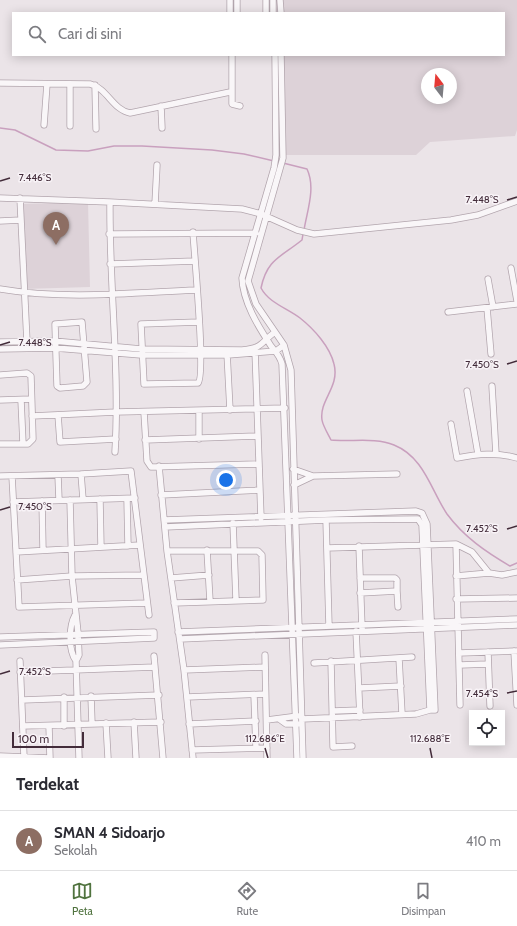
<!DOCTYPE html>
<html lang="id">
<head>
<meta charset="utf-8">
<style>
	:root { --surface:#fff; --page:#f7f7f7; --text:#2b2b33; --muted:#7c7c81; --line:#e1e1e2; --accent:#50733f }
	body { margin:0; font-family:Cabin,sans-serif; background:var(--page); color:var(--text) }
	.controls { position:absolute; right:12px; bottom:12px; display:grid; overflow:hidden; border-radius:0px; box-shadow:0 2px 10px #0003 }
	.controls button { width:36px; height:36px; display:grid; place-items:center; padding:0; border:0; border-bottom:1px solid var(--line); background:var(--surface); color:var(--text); font:20px sans-serif }
	.compass { position:absolute; left:421px; top:68px; width:36px; height:36px; border-radius:50%; background:var(--surface); box-shadow:0 2px 10px #0003; rotate:344deg }
	.scale { position:absolute; left:12px; bottom:10px; width:72px; box-sizing:border-box; padding-left:4px; border:2px solid #432c3a; border-top:0; font-size:11px; line-height:14px; white-space:nowrap; color:#432c3a; -webkit-text-stroke:3px #f8f3f7; paint-order:stroke }
	.you { position:absolute; left:226px; top:480px; width:14px; height:14px; margin:-10px; border:3px solid #fff; border-radius:50%; background:#1a73e8; box-shadow:0 0 0 6px #1a73e833 }
	.badge { display:grid; place-items:center; width:26px; height:26px; border-radius:50%; background:var(--accent); color:#fff; font-size:13px; font-weight:700 }
	.pin { position:absolute; translate:-50% -33px; filter:drop-shadow(0 1px 2px #0008) }
	.pin::after { content:''; position:absolute; top:21px; width:14px; height:12px; background:inherit; clip-path:polygon(0 0,100% 0,50% 100%) }
	.list { margin:0; padding:0; list-style:none }
	h2 { display:flex; justify-content:space-between; align-items:center; height:52px; margin:0; padding:0 16px; font-size:17px }
	h2 small { font-size:13px; font-weight:400; color:var(--muted) }
	.list li { display:grid; grid-template-columns:26px 1fr auto; gap:12px; align-items:center; box-sizing:border-box; height:60px; padding:0 16px; border-top:1px solid var(--line) }
	.list b { display:block; font-size:15px; white-space:nowrap }
	.list p { margin:0; font-size:13px; white-space:nowrap; color:var(--muted) }
	.list em { font-size:13px; font-style:normal; color:var(--muted) }
	.icon { flex:none; width:22px; height:22px; fill:none; stroke:currentColor; stroke-width:2; stroke-linecap:round; stroke-linejoin:round }
	.map { position:relative; flex:none; width:517px; height:758px; overflow:hidden }
	.search { position:absolute; background:var(--surface); box-shadow:0 2px 10px #0003; left:12px; right:12px; top:12px; height:44px; display:flex; align-items:center; gap:10px; box-sizing:border-box; padding:0 14px; border-radius:0px; color:var(--muted); font-size:15px }
	.sheet { height:112px; background:var(--surface) }
	nav { display:flex; justify-content:space-around; align-items:center; box-sizing:border-box; height:56px; border-top:1px solid var(--line); background:var(--surface); font-size:11px; color:var(--muted) }
	nav a { display:grid; justify-items:center; gap:2px }
	nav .on { color:var(--accent) }
	.map>svg:first-child { display:block }
	.built { fill:#ddd2d8; fill-rule:evenodd }
	.lines { fill:none; stroke-linecap:round; stroke-linejoin:round }
	.stream { stroke:#c9a0be; stroke-width:1.5 }
	.minor-casing { stroke:#b2a5ad; stroke-width:7 }
	.minor { stroke:#f9f6f8; stroke-width:5.5 }
	.ticks { fill:none; stroke:#432c3a; stroke-width:1.5 }
	.ticks-label { font-size:10px; text-anchor:middle; fill:#432c3a; stroke:#f8f3f7; stroke-width:3; stroke-linejoin:round; paint-order:stroke }
</style>
</head>
<body>
<div class="map">
<svg width="517" height="758" viewBox="0 0 517 758">
	<rect width="100%" height="100%" fill="#ebe4e8"/>
	<path class="built" d="M 276,0 L 517,0 L 517,130 L 515,136 L 430,142 L 416,155 L 276,155 L 276,55 L 504,55 L 504,13 L 276,13 ZM 427,74 L 451,74 L 451,98 L 427,98 Z
		M 88,202 L 90,287 L 23,289 L 21,204 Z"/>
	<g class="lines">
		<path class="stream" d="M 0,128 L 15,130 L 56,150 L 88,151 L 114,146 L 142,146 L 212,150 L 244,154 L 274,161
			M 283,163 L 307,169 C 316,188 307,211 304,230
			M 303,234 L 302,240 C 281,257 267,259 261,288 C 269,303 287,308 300,318 C 314,329 330,347 334,364 C 340,387 319,400 322,420 C 323,426 328,434 331,440 C 352,442 375,437 394,445 C 424,457 431,490 447,514 C 464,537 486,552 510,566 L 517,563"/>
		<defs>
			<path id="minor" d="M 237,0 L 237,13
				M 266,0 L 266,13
				M 273,0 L 273,13
				M 280,0 L 281,13
				M 230,13 L 230,0
				M 232,55 L 232,104 L 240,106
				M 275,55 L 276,155 L 274,168 L 242,278 C 243,302 258,326 271,346 C 276,352 280,356 282,364 L 297,758
				M 281,55 L 283,158 L 248,281 L 256,304 L 284,345 L 291,370 L 303,758
				M 0,83 L 90,84 C 107,88 113,110 130,113 L 230,92
				M 95,85 L 96,129
				M 161,106 L 162,128
				M 44,125 L 47,84
				M 70,126 L 70,84
				M 0,198 L 110,202 L 242,209 L 261,214 L 297,230 L 314,234 L 451,220 L 478,215 L 517,201
				M 20,198 L 27,342
				M 110,202 C 109,285 120,369 115,452
				M 155,204 L 157,165
				M 0,221 L 21,220
				M 193,232 C 194,251 206,376 198,383 L 144,384 L 141,324 L 199,322
				M 109,234 L 256,233
				M 110,264 L 195,261
				M 511,268 L 517,301
				M 488,279 L 493,307
				M 0,289 C 64,300 131,293 196,290
				M 487,308 L 491,354
				M 448,312 L 517,304
				M 82,322 L 87,382 L 83,386 L 60,388 L 57,386 L 55,324 Z
				M 0,342 L 54,341 L 141,349 L 242,350 C 263,348 260,343 275,332
				M 0,349 L 55,348 L 141,355 L 228,355 L 276,351 L 284,345
				M 255,350 L 261,518
				M 227,353 L 230,410
				M 0,375 L 27,373 L 31,376 L 33,439 L 28,444 L 0,444
				M 492,386 L 496,454
				M 467,391 L 478,454
				M 0,400 L 31,399
				M 21,400 L 23,444
				M 199,411 L 199,439
				M 144,412 L 147,461 L 151,467 L 259,464
				M 58,415 L 60,442 L 116,439
				M 32,416 L 116,412 L 285,408
				M 451,424 L 457,458 C 478,454 496,452 517,458
				M 145,440 L 258,436
				M 159,466 L 167,551 L 184,670 L 193,758
				M 293,469 L 313,476 L 294,485
				M 81,474 L 83,499
				M 58,475 L 59,500
				M 0,476 L 81,474 L 131,471 L 149,615
				M 12,476 L 19,607 L 147,603
				M 313,476 L 397,474
				M 161,495 L 260,490
				M 100,499 L 101,547
				M 127,499 L 128,546
				M 70,500 L 72,576 L 78,633 L 79,655 L 76,661
				M 42,501 L 43,550
				M 13,502 L 135,498
				M 164,520 L 416,511 L 422,513 L 427,524 L 435,710 L 430,710 L 422,525 L 418,519 L 326,520 L 165,527
				M 326,520 L 329,626
				M 233,523 L 236,600
				M 456,544 L 460,705
				M 359,546 L 362,628
				M 327,548 L 456,544 L 472,552 L 489,573 L 502,575 L 517,572
				M 207,550 L 210,601
				M 167,551 L 258,551 L 262,555 L 263,600 L 174,603
				M 16,552 L 140,545
				M 456,576 L 489,573
				M 171,578 L 209,575
				M 360,578 L 395,578 L 397,580 L 397,591 L 360,593
				M 17,580 L 72,576 L 144,575
				M 397,591 L 398,607
				M 456,599 L 517,598
				M 75,615 C 69,626 68,650 76,661 L 79,758
				M 356,631 L 360,717
				M 178,632 L 517,619
				M 0,637 L 154,632 L 154,638 L 0,645
				M 180,639 L 517,625
				M 514,651 L 517,705
				M 488,652 L 490,706
				M 459,653 L 517,651
				M 265,655 L 267,758
				M 154,656 L 163,758
				M 399,658 L 402,714
				M 20,661 L 24,757
				M 331,661 L 333,747 L 352,746
				M 314,663 L 412,657
				M 460,665 L 488,664
				M 184,670 L 265,667
				M 20,672 L 155,667
				M 359,688 L 401,686
				M 254,695 L 256,748
				M 91,696 L 92,724
				M 64,697 L 64,726
				M 187,697 L 265,694
				M 22,700 L 159,695
				M 333,711 L 360,710
				M 279,719 L 286,724 L 298,724
				M 302,719 L 416,714 L 430,710
				M 267,720 L 298,716
				M 134,722 L 136,758
				M 106,723 L 108,758
				M 189,724 L 256,721
				M 23,726 L 161,722
				M 49,726 L 50,758
				M 192,750 L 267,748
				M 0,756 L 50,758"/>
		</defs>
		<use href="#minor" class="minor-casing"/>
		<use href="#minor" class="minor"/>
	</g>
	<path class="ticks" d="M 0,181 L 10,178M 507,200 L 517,197M 0,345 L 10,342M 507,364 L 517,361M 0,510 L 10,507M 507,529 L 517,526M 0,674 L 10,671M 507,693 L 517,691M 265,748 L 268,758M 430,748 L 432,758"/>
	<g class="ticks-label">
		<text x="35" y="181">7.446°S</text>
		<text x="482" y="203">7.448°S</text>
		<text x="35" y="346">7.448°S</text>
		<text x="482" y="368">7.450°S</text>
		<text x="35" y="510">7.450°S</text>
		<text x="482" y="532">7.452°S</text>
		<text x="35" y="675">7.452°S</text>
		<text x="482" y="697">7.454°S</text>
		<text x="265" y="742">112.686°E</text>
		<text x="430" y="742">112.688°E</text>
	</g>
</svg>
<div class="controls">
<button><svg class="icon" aria-label="locate" viewBox="0 0 24 24"><circle cx="12" cy="12" r="6"/><path d="M12 2v4M12 18v4M2 12h4M18 12h4"/></svg></button>
</div>
<svg class="compass" viewBox="-18 -18 36 36"><path d="M0-13l5 13h-10z" fill="#e53935"/><path d="M0 13l5-13h-10z" fill="#7c7c81"/></svg>
<div class="scale">100 m</div>
<div class="you"></div>
<div class="pin badge" style="left:56px;top:245px;background:#8d6e63">A</div>
<div class="search"><svg class="icon" aria-label="search" viewBox="0 0 24 24"><circle cx="10" cy="10" r="6"/><path d="M15 15l6 6"/></svg>Cari di sini</div>
</div>
<section class="sheet">
<h2>Terdekat<small></small></h2>
<ul class="list">
<li><span class="badge" style="background:#8d6e63">A</span><div><b>SMAN 4 Sidoarjo</b><p>Sekolah</p></div><em>410 m</em></li>
</ul>
</section>
<nav>
<a class="on"><svg class="icon" aria-label="map" viewBox="0 0 24 24"><path d="M3 6l6-2 6 2 6-2v14l-6 2-6-2-6 2zM9 4v14M15 6v14"/></svg>Peta</a>
<a><svg class="icon" aria-label="directions" viewBox="0 0 24 24"><path d="M12 3l9 9-9 9-9-9zM9 14v-3h6M13 9l2 2-2 2"/></svg>Rute</a>
<a><svg class="icon" aria-label="saved" viewBox="0 0 24 24"><path d="M7 4h10v16l-5-4-5 4z"/></svg>Disimpan</a>
</nav>
</body>
</html>
